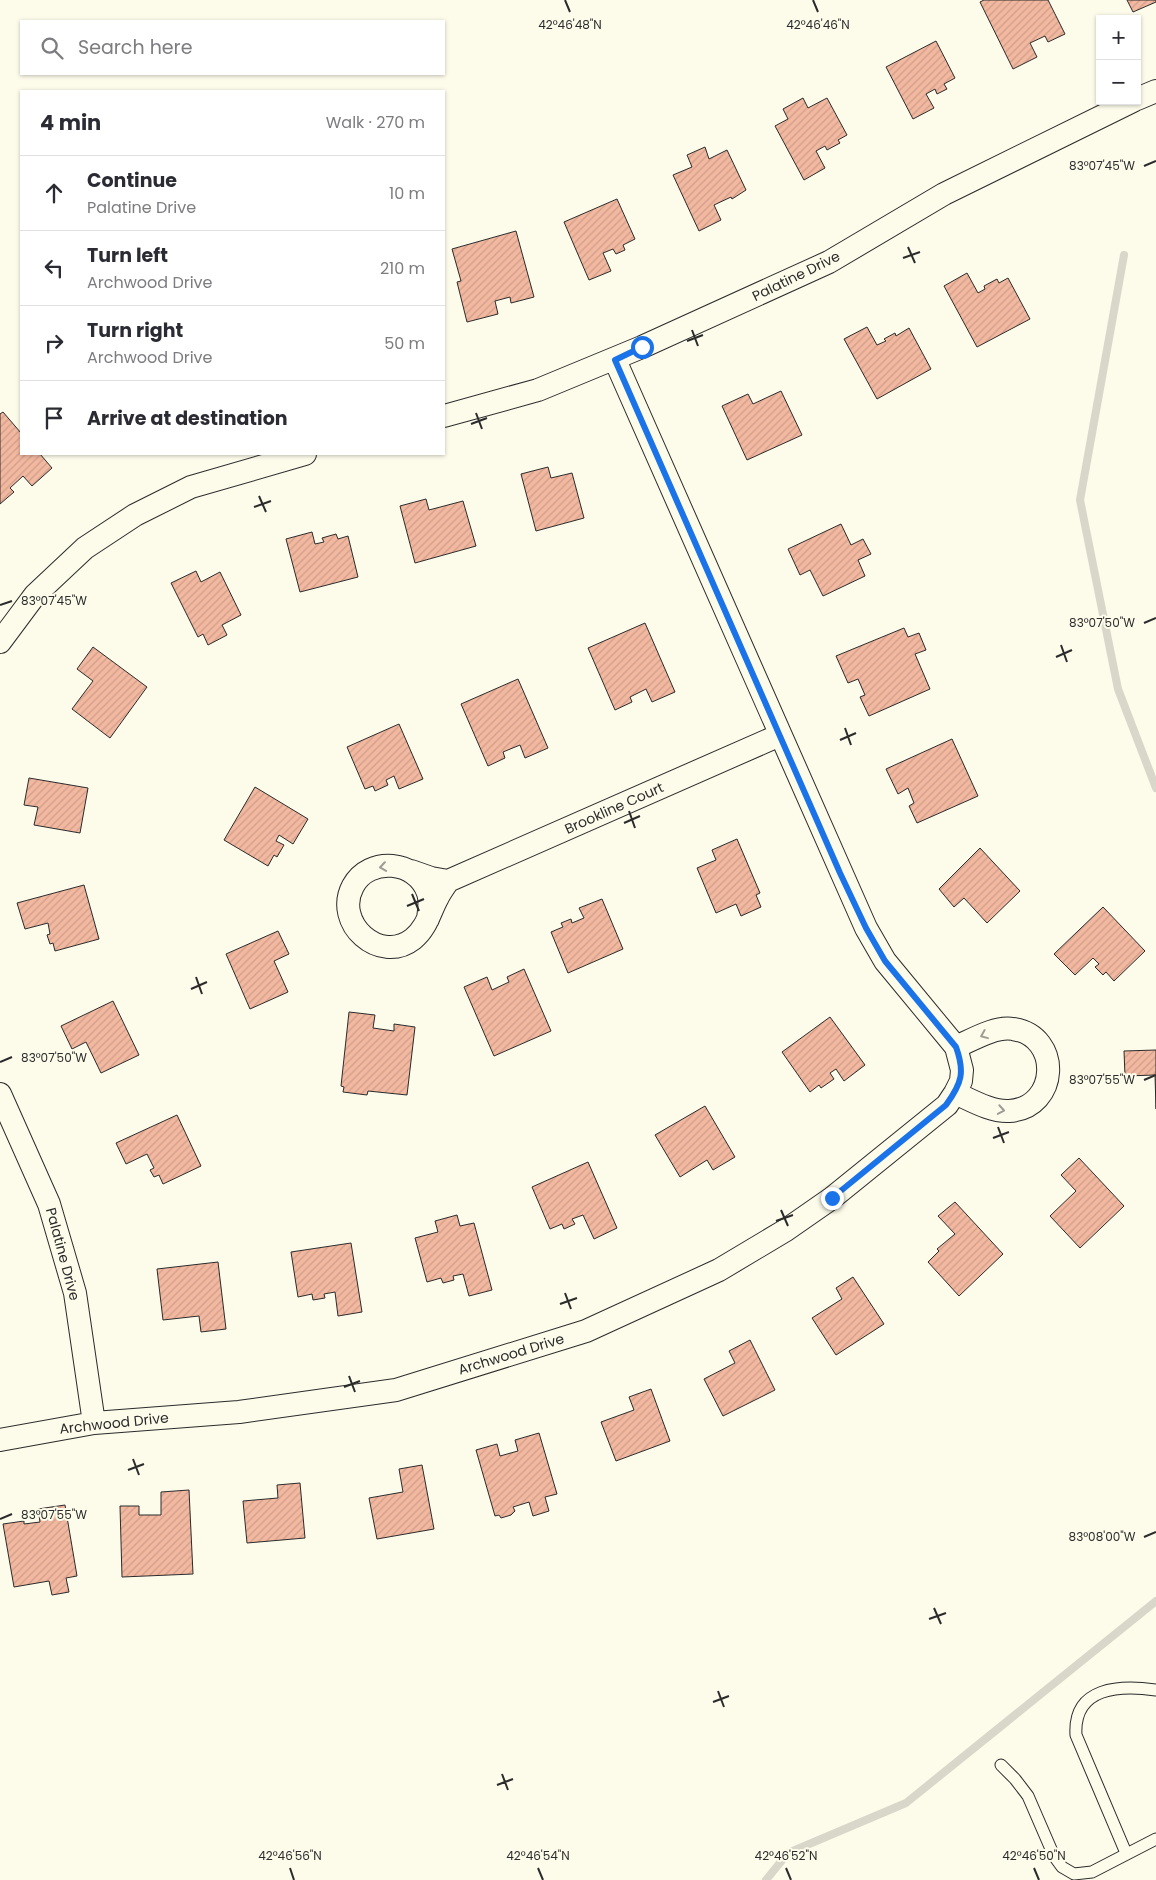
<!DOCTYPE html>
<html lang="en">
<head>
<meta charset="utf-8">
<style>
	:root { --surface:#fff; --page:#f2f2f3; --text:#2b2b33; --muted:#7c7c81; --line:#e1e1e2 }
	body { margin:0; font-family:Poppins,sans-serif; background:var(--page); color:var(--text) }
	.controls { position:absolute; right:15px; top:15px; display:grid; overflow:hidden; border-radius:0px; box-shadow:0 1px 4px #0004 }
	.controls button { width:45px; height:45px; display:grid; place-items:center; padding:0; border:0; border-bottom:1px solid var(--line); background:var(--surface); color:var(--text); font:25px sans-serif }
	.stop { position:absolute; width:15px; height:15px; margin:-11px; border:4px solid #1a73e8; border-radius:50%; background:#fff }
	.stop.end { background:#1a73e8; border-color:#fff; box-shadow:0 1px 5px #0008 }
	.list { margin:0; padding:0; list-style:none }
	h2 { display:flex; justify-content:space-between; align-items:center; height:65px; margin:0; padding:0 20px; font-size:21px }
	h2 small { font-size:16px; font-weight:400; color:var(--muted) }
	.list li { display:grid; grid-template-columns:32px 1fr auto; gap:15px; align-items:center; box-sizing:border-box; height:75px; padding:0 20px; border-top:1px solid var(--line) }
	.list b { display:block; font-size:19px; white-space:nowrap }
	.list p { margin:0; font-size:16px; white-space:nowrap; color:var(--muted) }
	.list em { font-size:16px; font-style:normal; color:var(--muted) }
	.icon { flex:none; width:28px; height:28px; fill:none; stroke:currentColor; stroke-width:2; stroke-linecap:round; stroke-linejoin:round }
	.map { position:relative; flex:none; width:1156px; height:1880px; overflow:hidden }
	.search { position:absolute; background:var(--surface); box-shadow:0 1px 4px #0004; left:20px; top:20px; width:425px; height:55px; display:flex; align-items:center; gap:12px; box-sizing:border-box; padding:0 18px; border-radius:0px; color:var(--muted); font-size:19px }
	.panel { position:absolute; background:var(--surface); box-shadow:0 1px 4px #0004; left:20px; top:90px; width:425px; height:365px; border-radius:0px }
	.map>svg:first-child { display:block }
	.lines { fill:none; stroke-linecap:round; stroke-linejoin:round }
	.stream { stroke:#d8d7c9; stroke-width:8 }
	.building { fill:url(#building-hatch); stroke:#2b2b2b }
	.lane-casing { stroke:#2b2b2b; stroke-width:13 }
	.street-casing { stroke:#2b2b2b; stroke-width:24 }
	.lane { stroke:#fdfbea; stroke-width:11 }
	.street { stroke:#fdfbea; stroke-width:22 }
	.oneway { stroke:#9e9d94 }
	.route { stroke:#1a73e8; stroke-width:6 }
	.ticks { fill:none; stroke:#2b2b2b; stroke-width:2 }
	.labels { text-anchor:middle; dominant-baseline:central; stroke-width:4; stroke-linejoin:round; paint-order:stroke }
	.street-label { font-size:14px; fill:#2b2b2b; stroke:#fdfbea }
	.ticks-label { font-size:12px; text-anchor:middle; fill:#2b2b2b; stroke:#fdfbea; stroke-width:4; stroke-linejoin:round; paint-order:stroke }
</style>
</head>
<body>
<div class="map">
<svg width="1156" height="1880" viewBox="0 0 1156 1880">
	<defs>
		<pattern id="building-hatch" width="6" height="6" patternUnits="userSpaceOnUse" patternTransform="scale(1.25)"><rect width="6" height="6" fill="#f2b8a0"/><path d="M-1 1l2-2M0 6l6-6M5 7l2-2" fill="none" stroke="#d09e8a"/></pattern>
	</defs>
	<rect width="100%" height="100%" fill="#fdfbea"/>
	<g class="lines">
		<path class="stream" d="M 1124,255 L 1080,500 L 1118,689 L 1156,788
			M 766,1880 L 788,1853 L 906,1803 L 1156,1601"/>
	</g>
	<path class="building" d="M 984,0 L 1048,0 L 1065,34 L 1048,42 L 1045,36 L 1030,43 L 1037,57 L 1013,69 L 980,2 Z
		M 1127,0 L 1156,0 L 1156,2 L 1133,12 Z
		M 936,41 L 955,78 L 944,84 L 947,89 L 937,94 L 935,89 L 926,94 L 934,108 L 913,119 L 886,67 Z
		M 803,98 L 808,108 L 827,98 L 847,135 L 838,140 L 840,143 L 827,150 L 825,146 L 816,151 L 825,168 L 804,180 L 775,126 L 788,119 L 783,109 Z
		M 705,147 L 709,159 L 727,150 L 746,190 L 732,199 L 731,197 L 714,205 L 721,220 L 699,231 L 673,175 L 692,167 L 687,155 Z
		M 617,199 L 635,239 L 623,245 L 625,250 L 616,254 L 613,249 L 603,253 L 611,271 L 589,280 L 564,222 Z
		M 516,231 L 534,297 L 511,303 L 510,297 L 495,301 L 498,314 L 467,322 L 457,282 L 461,281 L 452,249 Z
		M 967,273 L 978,293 L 985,289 L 984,286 L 997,279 L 999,283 L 1008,278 L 1030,319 L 977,347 L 944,286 Z
		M 867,327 L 877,345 L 886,341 L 884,339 L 895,333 L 896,336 L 909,328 L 931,369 L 877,399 L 844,339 Z
		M 781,391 L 802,435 L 747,460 L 722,406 L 748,394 L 753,404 Z
		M 3,412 L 21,433 L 21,454 L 40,454 L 52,468 L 32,486 L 23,476 L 10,488 L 14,492 L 0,504 L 0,414 Z
		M 548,467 L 551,478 L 572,473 L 584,518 L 536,531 L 521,474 Z
		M 426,499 L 429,510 L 463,501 L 476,546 L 415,563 L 400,506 Z
		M 841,524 L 851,545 L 863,539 L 871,554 L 858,560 L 865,576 L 823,596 L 810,570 L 800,575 L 788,549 Z
		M 312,532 L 315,544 L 324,542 L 322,538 L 336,534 L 338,539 L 348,536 L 358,577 L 300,592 L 286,539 Z
		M 196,571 L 201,582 L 220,572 L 241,615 L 222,625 L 227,635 L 208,645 L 203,634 L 198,637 L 171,583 Z
		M 645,623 L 675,692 L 652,702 L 646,689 L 630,697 L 632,702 L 615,710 L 588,648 Z
		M 904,628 L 908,637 L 919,633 L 926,650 L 915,654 L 930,689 L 869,716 L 860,697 L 865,695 L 858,679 L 848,683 L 836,656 Z
		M 93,647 L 147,687 L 110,738 L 72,709 L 93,681 L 77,669 Z
		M 518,679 L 548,748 L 525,758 L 520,745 L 503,752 L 505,758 L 488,766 L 461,704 Z
		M 399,724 L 423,779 L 399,789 L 394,776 L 386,780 L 388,785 L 375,791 L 373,786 L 365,789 L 347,747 Z
		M 952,739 L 978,796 L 917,823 L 909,806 L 914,803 L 908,788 L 898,794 L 886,769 Z
		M 29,778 L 88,788 L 80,833 L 34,825 L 38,807 L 24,805 Z
		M 255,787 L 308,819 L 293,844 L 279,835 L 276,841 L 284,845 L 277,857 L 274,855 L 268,866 L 224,840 Z
		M 737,839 L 760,893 L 756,895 L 761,907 L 741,916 L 736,904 L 716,913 L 697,868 L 716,860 L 712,850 Z
		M 980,848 L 1020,891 L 987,923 L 964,898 L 954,907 L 939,889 Z
		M 84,885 L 99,939 L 55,951 L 53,943 L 50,944 L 47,935 L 50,934 L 48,923 L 25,929 L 17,903 Z
		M 602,899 L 623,949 L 568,973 L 551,932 L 563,927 L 561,923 L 571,919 L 572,923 L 584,918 L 579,908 Z
		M 1103,907 L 1145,951 L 1114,981 L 1106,972 L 1103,975 L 1095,967 L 1099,964 L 1093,958 L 1075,975 L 1054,954 Z
		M 278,931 L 289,954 L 274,961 L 288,992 L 250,1009 L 226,954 Z
		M 524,969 L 551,1031 L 494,1056 L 464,987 L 487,977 L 492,990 L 509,982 L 507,977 Z
		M 113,1001 L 139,1055 L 101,1073 L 86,1042 L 72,1049 L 61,1026 Z
		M 349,1012 L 375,1015 L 373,1028 L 394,1031 L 394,1024 L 415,1027 L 407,1095 L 368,1091 L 367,1095 L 343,1092 L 344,1087 L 341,1086 Z
		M 830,1017 L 865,1065 L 844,1081 L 836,1069 L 830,1073 L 834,1079 L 821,1088 L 819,1085 L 810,1092 L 782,1052 Z
		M 1156,1050 L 1156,1109 L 1155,1075 L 1125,1076 L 1124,1051 Z
		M 705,1106 L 735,1157 L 713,1170 L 707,1160 L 680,1177 L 655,1135 Z
		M 177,1115 L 201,1166 L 163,1184 L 159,1175 L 154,1177 L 150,1170 L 154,1168 L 147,1154 L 126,1164 L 116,1143 Z
		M 1079,1158 L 1124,1206 L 1080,1248 L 1050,1216 L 1076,1191 L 1061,1175 Z
		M 588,1162 L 617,1228 L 594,1239 L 583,1215 L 572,1219 L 575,1224 L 564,1229 L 562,1224 L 550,1229 L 532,1187 Z
		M 955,1202 L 1003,1254 L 959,1296 L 928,1262 L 939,1251 L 937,1249 L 955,1234 L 938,1216 Z
		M 457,1215 L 460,1226 L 474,1223 L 492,1290 L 469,1296 L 463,1274 L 453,1276 L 454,1280 L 443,1283 L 441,1278 L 427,1282 L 415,1238 L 438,1232 L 435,1221 Z
		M 351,1243 L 362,1312 L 338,1316 L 335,1292 L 324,1294 L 325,1298 L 313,1300 L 312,1294 L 298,1297 L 291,1252 Z
		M 218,1262 L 226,1329 L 201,1332 L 199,1316 L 163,1320 L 157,1269 Z
		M 853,1277 L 884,1324 L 836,1355 L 812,1318 L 842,1299 L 836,1288 Z
		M 750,1340 L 775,1390 L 723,1416 L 704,1379 L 735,1363 L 729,1351 Z
		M 651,1389 L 670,1441 L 616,1461 L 601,1422 L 634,1410 L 629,1397 Z
		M 539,1433 L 557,1494 L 545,1497 L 549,1511 L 533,1516 L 529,1502 L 513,1507 L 515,1511 L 511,1515 L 501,1518 L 499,1515 L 495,1516 L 476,1450 L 497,1444 L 500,1456 L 518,1451 L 515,1440 Z
		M 422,1465 L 434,1529 L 377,1539 L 369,1498 L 403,1492 L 399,1469 Z
		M 300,1483 L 305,1538 L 247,1543 L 243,1501 L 278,1498 L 277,1485 Z
		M 189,1490 L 193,1574 L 122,1577 L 120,1506 L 139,1506 L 139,1515 L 161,1515 L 161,1492 Z
		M 65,1505 L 77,1576 L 66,1578 L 69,1592 L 52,1595 L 49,1581 L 14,1587 L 3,1524 L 24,1521 L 24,1524 L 40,1522 L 38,1509 Z"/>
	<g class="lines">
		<defs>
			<path id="lane" d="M 1001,1765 L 1015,1779 L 1028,1796 L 1054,1856 L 1062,1867 L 1074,1874 L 1092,1872 L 1156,1839
				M 1126,1853 L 1076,1735 C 1073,1686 1121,1685 1156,1690"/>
			<path id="street" d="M 1137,99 L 1156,91
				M 444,416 L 538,390 L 642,347 L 829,262 L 944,194 L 1133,101
				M 0,642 L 35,595 L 85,548 L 135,515 L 191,487 L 305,454
				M 411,871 L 431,878 L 448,881 L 780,735
				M 428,919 C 429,910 431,902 428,893 C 417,860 369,856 353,886 C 333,923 380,965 413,939 C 427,928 430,911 438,897 C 441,891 445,886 448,881
				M 955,1093 C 971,1100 991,1112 1009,1111 C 1059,1108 1062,1036 1013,1029 C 995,1026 972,1040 956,1047
				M 0,1094 L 49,1204 L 75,1293 L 94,1423
				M 0,1440 L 94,1423 L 239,1412 L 396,1390 L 586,1331 L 719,1270 L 786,1230 L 832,1198 L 947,1105 L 955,1093 L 961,1081 L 962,1070 L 956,1047 L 885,961 L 866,928 L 615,360"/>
		</defs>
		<use href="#lane" class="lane-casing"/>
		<use href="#street" class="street-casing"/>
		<use href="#lane" class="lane"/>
		<use href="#street" class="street"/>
	</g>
	<defs><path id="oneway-chevron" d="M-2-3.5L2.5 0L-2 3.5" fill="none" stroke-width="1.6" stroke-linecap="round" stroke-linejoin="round" transform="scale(1.25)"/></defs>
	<g class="oneway">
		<use href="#oneway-chevron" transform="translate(383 867) rotate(172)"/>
		<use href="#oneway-chevron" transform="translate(984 1035) rotate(158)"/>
		<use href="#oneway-chevron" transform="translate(1001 1110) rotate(10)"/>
	</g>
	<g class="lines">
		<path class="route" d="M 642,347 L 615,360 L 840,873 L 866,928 L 885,961 L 956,1047 C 965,1072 962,1083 946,1105 L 832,1198"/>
	</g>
	<path class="ticks" d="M 565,0 L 570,12M 813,0 L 818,12M 1144,166 L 1156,161M 908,247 L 915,263M 903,258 L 920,252M 692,330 L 698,346M 687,341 L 703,335M 476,413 L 482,429M 471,424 L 487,418M 259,496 L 266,512M 254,507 L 271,501M 0,605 L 12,601M 1144,623 L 1156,618M 1061,645 L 1067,662M 1056,657 L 1072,650M 845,728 L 851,745M 840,740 L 856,733M 629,811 L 635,828M 624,823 L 640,816M 412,894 L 419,911M 407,906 L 424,899M 196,977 L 202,994M 191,989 L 207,982M 0,1062 L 12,1057M 1144,1080 L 1156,1075M 998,1127 L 1004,1143M 993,1138 L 1009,1132M 781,1210 L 788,1226M 776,1221 L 793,1215M 565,1293 L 571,1309M 560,1304 L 577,1298M 349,1376 L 355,1392M 344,1387 L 360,1381M 133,1459 L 139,1475M 128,1470 L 144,1464M 0,1519 L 12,1514M 1144,1537 L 1156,1532M 934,1608 L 941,1624M 929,1619 L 946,1613M 718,1691 L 724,1707M 713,1702 L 729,1696M 502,1774 L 508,1790M 497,1785 L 513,1779M 290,1868 L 294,1880M 538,1868 L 543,1880M 786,1868 L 791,1880M 1034,1868 L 1039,1880"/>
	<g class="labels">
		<g class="street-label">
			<text transform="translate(796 276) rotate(-26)">Palatine Drive</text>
			<text transform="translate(614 808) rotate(-24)">Brookline Court</text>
			<text transform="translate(63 1254) rotate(75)">Palatine Drive</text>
			<text transform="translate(511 1354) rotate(-17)">Archwood Drive</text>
			<text transform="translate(114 1423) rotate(-6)">Archwood Drive</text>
		</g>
	</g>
	<g class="ticks-label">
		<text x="570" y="29">42°46'48"N</text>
		<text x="818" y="29">42°46'46"N</text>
		<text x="1102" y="170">83°07'45"W</text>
		<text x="54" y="605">83°07'45"W</text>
		<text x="1102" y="627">83°07'50"W</text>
		<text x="54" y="1062">83°07'50"W</text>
		<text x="1102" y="1084">83°07'55"W</text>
		<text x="54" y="1519">83°07'55"W</text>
		<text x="1102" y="1541">83°08'00"W</text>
		<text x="290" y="1860">42°46'56"N</text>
		<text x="538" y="1860">42°46'54"N</text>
		<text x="786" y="1860">42°46'52"N</text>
		<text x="1034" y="1860">42°46'50"N</text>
	</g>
</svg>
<div class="controls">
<button>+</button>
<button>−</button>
</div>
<div class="stop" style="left:642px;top:347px"></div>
<div class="stop end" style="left:832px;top:1198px"></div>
<div class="search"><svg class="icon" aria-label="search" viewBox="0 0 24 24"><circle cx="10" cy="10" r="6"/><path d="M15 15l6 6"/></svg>Search here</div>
<section class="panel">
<h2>4 min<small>Walk · 270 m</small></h2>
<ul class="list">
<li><svg class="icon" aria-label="ahead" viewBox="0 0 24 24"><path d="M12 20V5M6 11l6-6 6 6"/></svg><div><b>Continue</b><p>Palatine Drive</p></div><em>10 m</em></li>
<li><svg class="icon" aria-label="left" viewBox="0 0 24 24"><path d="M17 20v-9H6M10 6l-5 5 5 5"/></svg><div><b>Turn left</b><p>Archwood Drive</p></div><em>210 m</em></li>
<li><svg class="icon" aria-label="right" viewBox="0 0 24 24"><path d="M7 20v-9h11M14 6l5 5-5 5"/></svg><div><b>Turn right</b><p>Archwood Drive</p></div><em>50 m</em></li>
<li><svg class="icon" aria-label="arrive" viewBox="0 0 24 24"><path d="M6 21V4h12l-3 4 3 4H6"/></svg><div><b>Arrive at destination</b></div></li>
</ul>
</section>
</div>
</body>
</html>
